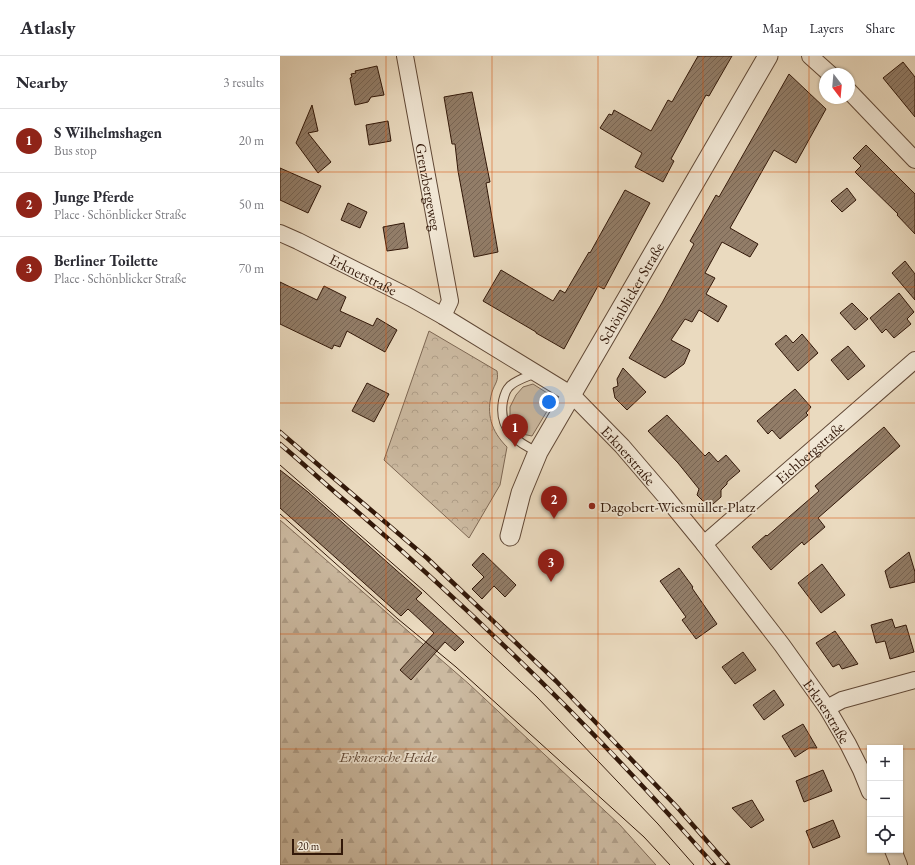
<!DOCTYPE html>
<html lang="en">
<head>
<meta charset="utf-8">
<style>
	:root { --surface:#fff; --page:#f2f2f3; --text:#2b2b33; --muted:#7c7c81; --line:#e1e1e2; --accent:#8f2418 }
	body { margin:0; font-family:"EB Garamond",serif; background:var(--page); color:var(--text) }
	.controls { position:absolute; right:12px; bottom:12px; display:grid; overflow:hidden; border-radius:0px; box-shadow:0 1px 3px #0004 }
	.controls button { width:36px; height:36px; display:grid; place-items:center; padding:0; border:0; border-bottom:1px solid var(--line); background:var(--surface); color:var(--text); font:20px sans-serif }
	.compass { position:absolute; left:539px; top:12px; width:36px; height:36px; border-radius:50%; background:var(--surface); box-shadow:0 1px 3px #0004; rotate:164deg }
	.scale { position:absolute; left:12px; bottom:10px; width:51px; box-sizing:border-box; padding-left:4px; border:2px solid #321809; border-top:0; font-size:11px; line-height:14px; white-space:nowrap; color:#321809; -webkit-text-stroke:3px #f1e7d5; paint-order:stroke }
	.you { position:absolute; left:269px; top:346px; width:14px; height:14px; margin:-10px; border:3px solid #fff; border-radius:50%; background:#1a73e8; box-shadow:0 0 0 6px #1a73e833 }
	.badge { display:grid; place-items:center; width:26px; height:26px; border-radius:50%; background:var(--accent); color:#fff; font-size:13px; font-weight:700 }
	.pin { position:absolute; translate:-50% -33px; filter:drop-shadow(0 1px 2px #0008) }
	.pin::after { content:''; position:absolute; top:21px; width:14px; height:12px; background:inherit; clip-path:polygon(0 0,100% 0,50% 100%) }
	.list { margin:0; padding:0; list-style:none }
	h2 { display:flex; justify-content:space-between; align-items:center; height:52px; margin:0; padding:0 16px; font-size:17px }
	h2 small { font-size:13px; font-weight:400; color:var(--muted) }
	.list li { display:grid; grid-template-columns:26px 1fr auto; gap:12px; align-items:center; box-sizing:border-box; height:64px; padding:0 16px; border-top:1px solid var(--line) }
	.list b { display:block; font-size:15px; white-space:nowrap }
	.list p { margin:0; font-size:13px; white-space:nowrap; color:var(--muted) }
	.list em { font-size:13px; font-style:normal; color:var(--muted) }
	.icon { flex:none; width:22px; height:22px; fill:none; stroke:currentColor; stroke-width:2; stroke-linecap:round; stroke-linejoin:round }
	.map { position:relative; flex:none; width:635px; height:809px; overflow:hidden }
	header { display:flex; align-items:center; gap:24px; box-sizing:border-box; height:56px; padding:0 20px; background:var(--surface); border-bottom:1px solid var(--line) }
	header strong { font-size:19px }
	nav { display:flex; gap:22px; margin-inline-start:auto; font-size:14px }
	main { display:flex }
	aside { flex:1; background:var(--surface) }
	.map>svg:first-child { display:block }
	.grass { fill:#cbb9a0; stroke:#7e6854 }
	.forest { fill:url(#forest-firs); stroke:#7e6854 }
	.park { fill:url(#park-crowns); stroke:#7e6854 }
	.building { fill:url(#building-hatch); stroke:#321809 }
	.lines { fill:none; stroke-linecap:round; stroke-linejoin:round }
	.service-casing { stroke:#604836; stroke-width:10 }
	.minor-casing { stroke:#604836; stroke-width:18 }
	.tertiary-casing { stroke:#604836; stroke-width:21 }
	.service { stroke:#f1e7d5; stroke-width:8 }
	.minor { stroke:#f1e7d5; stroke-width:16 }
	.tertiary { stroke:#f1e7d5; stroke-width:19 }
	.tram { stroke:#321809; stroke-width:1 }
	.rail-casing { stroke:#321809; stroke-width:4.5 }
	.rail { stroke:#f1e7d5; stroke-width:3; stroke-dasharray:9; stroke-linecap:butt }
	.grid { fill:none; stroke:#d6520c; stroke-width:1; stroke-opacity:0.55 }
	.poi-dot { fill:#8f2418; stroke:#f1e7d5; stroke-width:1.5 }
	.labels { text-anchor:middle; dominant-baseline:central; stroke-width:3.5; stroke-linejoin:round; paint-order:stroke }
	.street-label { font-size:15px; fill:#321809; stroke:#f1e7d5 }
	.poi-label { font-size:15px; fill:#321809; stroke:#f1e7d5; text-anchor:start }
	.park-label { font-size:15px; font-style:italic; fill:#604836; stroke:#f1e7d5 }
</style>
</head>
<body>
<header>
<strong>Atlasly</strong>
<nav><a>Map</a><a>Layers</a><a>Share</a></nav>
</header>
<main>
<aside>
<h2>Nearby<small>3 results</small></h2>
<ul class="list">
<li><span class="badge">1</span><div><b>S Wilhelmshagen</b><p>Bus stop</p></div><em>20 m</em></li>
<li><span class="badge">2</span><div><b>Junge Pferde</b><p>Place · Schönblicker Straße</p></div><em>50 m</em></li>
<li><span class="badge">3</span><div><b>Berliner Toilette</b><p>Place · Schönblicker Straße</p></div><em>70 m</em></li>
</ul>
</aside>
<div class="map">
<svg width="635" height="809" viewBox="0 0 635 809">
	<defs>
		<pattern id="forest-firs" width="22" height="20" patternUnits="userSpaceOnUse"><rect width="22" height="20" fill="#cbb9a0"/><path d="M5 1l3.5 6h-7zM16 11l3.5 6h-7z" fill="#af9e88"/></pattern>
		<pattern id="park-crowns" width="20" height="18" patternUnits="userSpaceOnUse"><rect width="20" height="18" fill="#cbb9a0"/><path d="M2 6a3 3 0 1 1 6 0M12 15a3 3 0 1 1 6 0" fill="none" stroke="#af9e88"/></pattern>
		<pattern id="building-hatch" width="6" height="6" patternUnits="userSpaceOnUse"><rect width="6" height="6" fill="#927d68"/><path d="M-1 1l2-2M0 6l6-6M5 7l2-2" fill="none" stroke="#786554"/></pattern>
	</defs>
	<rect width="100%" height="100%" fill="#eadabf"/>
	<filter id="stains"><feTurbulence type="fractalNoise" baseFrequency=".005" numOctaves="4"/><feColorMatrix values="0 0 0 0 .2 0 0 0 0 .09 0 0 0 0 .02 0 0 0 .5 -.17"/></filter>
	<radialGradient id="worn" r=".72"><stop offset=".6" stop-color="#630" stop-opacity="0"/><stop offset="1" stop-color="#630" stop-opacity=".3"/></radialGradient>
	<path class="grass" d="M 253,328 L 275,342 L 252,380 L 242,378 L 236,373 L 230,361 L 230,351 L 236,339 L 243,331 Z"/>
	<path class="forest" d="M 0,464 L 189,628 L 340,769 L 376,809 L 0,809 Z"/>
	<path class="park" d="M 149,275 L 217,315 C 219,325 215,327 212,336 C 206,358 211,375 227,391 L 220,429 L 189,482 L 104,404 Z"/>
	<path class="building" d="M 418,0 L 452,0 L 429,40 L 426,39 L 391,103 L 394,105 L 383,126 L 355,111 L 362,97 L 320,72 L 329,58 L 332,59 L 334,54 L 371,75 L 388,44 L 392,46 Z
		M 623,6 L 635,21 L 635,61 L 603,22 Z
		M 97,10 L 104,39 L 91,41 L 88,46 L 75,49 L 70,22 L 72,21 L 71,18 L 76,17 L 75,15 Z
		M 509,18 L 546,53 L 516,107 L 494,94 L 450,172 L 478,188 L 470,201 L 442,186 L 425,217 L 435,222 L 426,238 L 447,250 L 438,266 L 419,254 L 412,266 L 405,263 L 391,284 L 410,294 L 404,308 L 385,322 L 349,302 L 382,247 L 414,188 L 410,185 L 436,139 L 439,141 Z
		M 192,36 L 210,126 L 206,127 L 218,196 L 194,201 L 178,115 L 175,88 L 172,88 L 164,41 Z
		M 32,49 L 38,75 L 28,77 L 51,106 L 38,117 L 16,87 Z
		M 108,65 L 111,85 L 89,89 L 86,69 Z
		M 586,89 L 635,138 L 635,178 L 617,159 L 618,158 L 575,116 L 581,110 L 573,102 Z
		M 0,112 L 41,130 L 28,157 L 0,144 Z
		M 567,132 L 576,144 L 562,156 L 551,145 Z
		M 345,134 L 370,147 L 324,233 L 318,230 L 284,293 L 256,277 L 256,276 L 203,245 L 221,214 L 273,245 L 280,234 L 285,237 L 309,196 L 310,197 Z
		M 68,147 L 87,156 L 80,172 L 61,164 Z
		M 124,167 L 128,192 L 107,195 L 103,171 Z
		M 625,205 L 635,218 L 635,244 L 612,217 Z
		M 0,226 L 37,244 L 44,230 L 66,241 L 60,255 L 93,270 L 97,262 L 117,274 L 105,296 L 67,275 L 60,291 L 54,289 L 52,293 L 0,268 Z
		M 619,237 L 634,256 L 627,263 L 631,268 L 614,282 L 606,273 L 602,277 L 590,262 Z
		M 572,247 L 588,263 L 575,274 L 560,257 Z
		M 522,278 L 538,297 L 518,315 L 495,288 L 506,279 L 513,287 Z
		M 568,290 L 585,310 L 568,324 L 551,304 Z
		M 343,312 L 366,336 L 347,354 L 335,342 L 333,332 L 338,330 L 337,323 Z
		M 87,327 L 109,338 L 94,366 L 72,355 Z
		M 515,333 L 531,351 L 526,357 L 528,359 L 500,383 L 492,374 L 488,378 L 477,365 Z
		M 387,359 L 425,400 L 429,396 L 438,406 L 446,399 L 460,415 L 447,426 L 447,428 L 441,434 L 441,441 L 433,448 L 423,445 L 417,439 L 419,433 L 398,407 L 368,375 Z
		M 604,371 L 620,390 L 538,462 L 545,471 L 524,489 L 522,486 L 491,514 L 472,491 L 486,479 L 487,480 L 539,435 L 535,430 Z
		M 0,414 L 28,436 L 142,537 L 136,543 L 184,586 L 175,595 L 165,586 L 131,624 L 120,614 L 154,577 L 128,553 L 121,560 L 0,452 Z
		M 629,496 L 635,516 L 635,526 L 610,532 L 605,515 Z
		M 203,497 L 236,529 L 225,541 L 214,530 L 202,543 L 192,533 L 204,521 L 192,509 Z
		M 542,508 L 565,539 L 541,557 L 518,527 Z
		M 399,512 L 413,531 L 412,532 L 437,568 L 416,583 L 402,564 L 406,561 L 380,525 Z
		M 612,563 L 615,572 L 626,569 L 634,596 L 610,603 L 605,585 L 596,587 L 591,569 Z
		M 555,575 L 578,608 L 562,613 L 559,608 L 553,611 L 536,587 Z
		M 463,596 L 476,614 L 455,628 L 442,611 Z
		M 494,634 L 504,649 L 484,664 L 473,649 Z
		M 523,668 L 537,692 L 529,692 L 515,701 L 502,680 Z
		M 543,714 L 552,735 L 524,746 L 516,725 Z
		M 472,744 L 484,764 L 471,772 L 452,752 Z
		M 553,764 L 560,781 L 533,792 L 526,775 Z"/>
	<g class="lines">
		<defs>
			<path id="service" d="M 256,317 C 247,321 235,324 229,331 C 225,335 224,341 223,345 C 218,373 236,386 258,396"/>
			<g id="minor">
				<path id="s1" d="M 125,0 L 170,245 L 163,260"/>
				<path d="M 530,0 L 550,18"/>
				<path d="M 569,35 L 635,104"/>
				<path id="s2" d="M 0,177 L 18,185 L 131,242 L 163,260 L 292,339 L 342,390 L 384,439 L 424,488 L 502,589 L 547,652 L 568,688 L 581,714 L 590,736"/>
				<path id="s3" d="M 424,488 L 635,304"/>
				<path d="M 547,652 L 562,644 L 635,624"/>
				<path d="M 613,794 L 619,809"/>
			</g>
			<g id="tertiary">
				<path id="s4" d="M 230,480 L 241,437 L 258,396 L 488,0"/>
			</g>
		</defs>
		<use href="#service" class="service-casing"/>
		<use href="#minor" class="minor-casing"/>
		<use href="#tertiary" class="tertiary-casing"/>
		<use href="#service" class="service"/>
		<use href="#minor" class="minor"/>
		<use href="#tertiary" class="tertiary"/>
		<path class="tram" d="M 0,409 L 144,535 L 257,641 L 378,768 L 414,809
			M 0,458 L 118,563 L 176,611 L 364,781 L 390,809"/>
		<defs>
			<path id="rail" d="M 0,376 L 147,502 L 276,625 L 397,751 L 448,809
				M 0,388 C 24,408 47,430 71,450 C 200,562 322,681 434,809"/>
		</defs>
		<use href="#rail" class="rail-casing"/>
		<use href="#rail" class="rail"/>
	</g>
	<path class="grid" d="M 106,0 L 106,809M 212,0 L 212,809M 318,0 L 318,809M 423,0 L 423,809M 529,0 L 529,809M 0,116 L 635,116M 0,231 L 635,231M 0,347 L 635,347M 0,462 L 635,462M 0,578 L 635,578M 0,693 L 590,693M 620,693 L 635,693"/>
	<circle class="poi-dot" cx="312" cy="450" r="4"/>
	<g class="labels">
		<g class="street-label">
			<text stroke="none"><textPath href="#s1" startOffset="133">Grenzbergeweg</textPath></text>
			<text stroke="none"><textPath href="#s2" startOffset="93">Erknerstraße</textPath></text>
			<text stroke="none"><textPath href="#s4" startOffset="273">Schönblicker Straße</textPath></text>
			<text stroke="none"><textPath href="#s3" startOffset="140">Eichbergstraße</textPath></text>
			<text stroke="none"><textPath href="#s2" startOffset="417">Erknerstraße</textPath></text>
			<text stroke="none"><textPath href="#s2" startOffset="741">Erknerstraße</textPath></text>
		</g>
		<g class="poi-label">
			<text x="320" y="450">Dagobert-Wiesmüller-Platz</text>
		</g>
		<g class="park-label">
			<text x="108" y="700">Erknersche Heide</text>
		</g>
	</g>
	<rect width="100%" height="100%" filter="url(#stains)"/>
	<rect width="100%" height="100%" fill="url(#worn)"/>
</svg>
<div class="controls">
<button>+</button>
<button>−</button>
<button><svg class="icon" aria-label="locate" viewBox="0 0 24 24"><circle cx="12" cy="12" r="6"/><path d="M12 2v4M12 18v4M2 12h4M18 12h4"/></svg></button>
</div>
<svg class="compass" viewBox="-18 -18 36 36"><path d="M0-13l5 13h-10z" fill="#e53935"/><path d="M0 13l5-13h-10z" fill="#7c7c81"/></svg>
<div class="scale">20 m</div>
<div class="you"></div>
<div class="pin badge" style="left:235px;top:391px">1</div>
<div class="pin badge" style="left:274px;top:463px">2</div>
<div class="pin badge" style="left:271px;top:526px">3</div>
</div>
</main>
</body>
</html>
